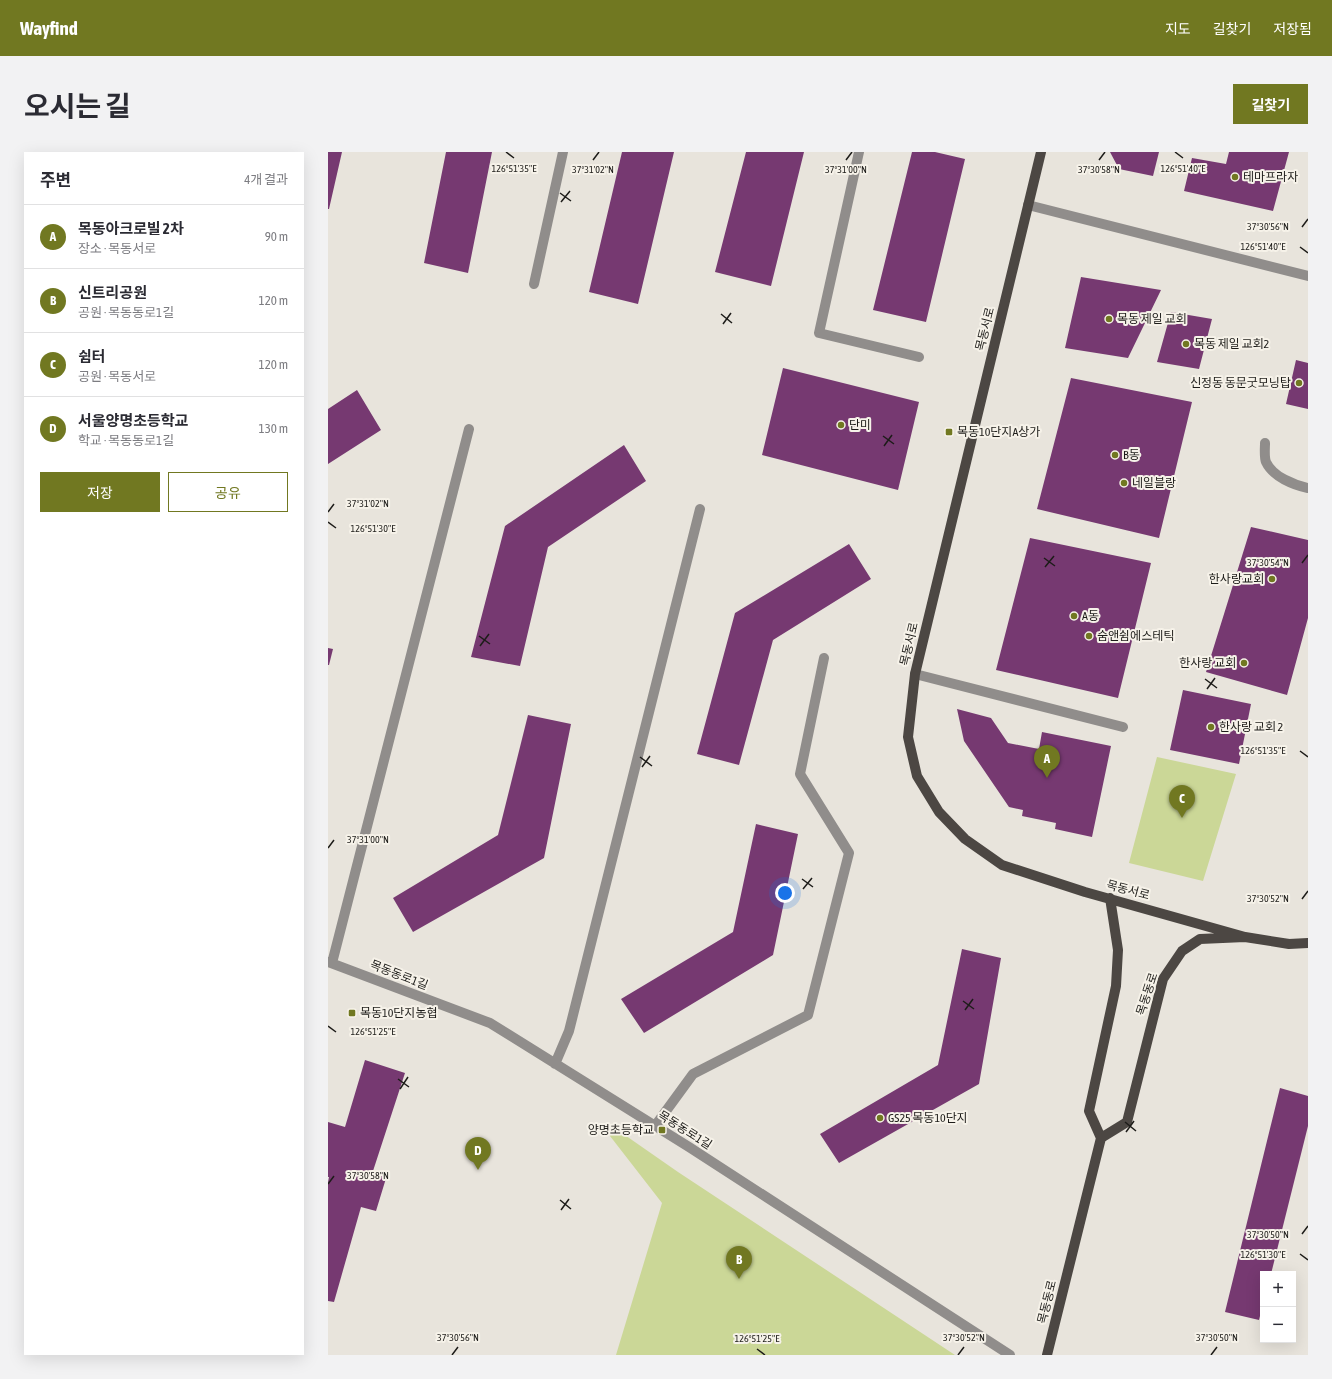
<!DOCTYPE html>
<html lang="ko">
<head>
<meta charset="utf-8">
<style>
	:root { --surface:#fff; --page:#f2f2f3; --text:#2b2b33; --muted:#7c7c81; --line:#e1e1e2; --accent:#717821 }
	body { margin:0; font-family:"Asap Condensed","Noto Sans KR",sans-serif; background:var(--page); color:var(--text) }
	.controls { position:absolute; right:12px; bottom:12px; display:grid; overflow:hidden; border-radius:0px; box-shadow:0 4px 16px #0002 }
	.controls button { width:36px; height:36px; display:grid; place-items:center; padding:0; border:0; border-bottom:1px solid var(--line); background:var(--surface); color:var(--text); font:20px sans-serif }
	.you { position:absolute; left:457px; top:741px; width:14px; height:14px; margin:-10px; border:3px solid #fff; border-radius:50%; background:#1a73e8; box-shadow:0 0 0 6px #1a73e833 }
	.badge { display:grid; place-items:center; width:26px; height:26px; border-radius:50%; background:var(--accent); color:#fff; font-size:13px; font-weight:700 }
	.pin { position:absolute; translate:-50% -33px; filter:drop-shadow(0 1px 2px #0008) }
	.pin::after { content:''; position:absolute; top:21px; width:14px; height:12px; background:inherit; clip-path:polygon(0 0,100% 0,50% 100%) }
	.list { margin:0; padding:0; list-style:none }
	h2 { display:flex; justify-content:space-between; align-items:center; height:52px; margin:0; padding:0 16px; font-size:17px }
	h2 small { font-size:13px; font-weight:400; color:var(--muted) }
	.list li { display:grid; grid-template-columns:26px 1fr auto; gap:12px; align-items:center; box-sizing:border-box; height:64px; padding:0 16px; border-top:1px solid var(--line) }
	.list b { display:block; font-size:15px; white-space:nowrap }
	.list p { margin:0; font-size:13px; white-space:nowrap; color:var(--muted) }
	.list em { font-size:13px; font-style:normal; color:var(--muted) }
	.actions { display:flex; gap:8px; padding:12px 16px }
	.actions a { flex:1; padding:9px 0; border:1px solid var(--accent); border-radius:0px; text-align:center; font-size:14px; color:var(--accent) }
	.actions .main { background:var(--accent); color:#fff }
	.map { position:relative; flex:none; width:980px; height:1203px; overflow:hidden; border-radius:0px }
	header { display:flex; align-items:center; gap:24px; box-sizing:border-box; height:56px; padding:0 20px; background:var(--accent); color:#fff }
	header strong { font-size:19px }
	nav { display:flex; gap:22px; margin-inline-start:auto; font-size:14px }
	.intro { display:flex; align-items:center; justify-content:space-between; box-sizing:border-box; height:96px; padding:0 24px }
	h1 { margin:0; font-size:28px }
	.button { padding:10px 18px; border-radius:0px; background:var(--accent); color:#fff; font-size:14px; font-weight:700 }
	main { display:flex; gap:24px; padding:0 24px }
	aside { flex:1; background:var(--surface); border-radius:0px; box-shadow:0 4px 16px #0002 }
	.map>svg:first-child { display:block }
	.green { fill:#cbd797 }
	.building { fill:#763971 }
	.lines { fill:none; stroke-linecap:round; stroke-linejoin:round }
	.minor { stroke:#908d8b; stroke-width:10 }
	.major { stroke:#4c4743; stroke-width:10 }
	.ticks { fill:none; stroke:#1d1c19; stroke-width:1.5 }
	.poi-dot { fill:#717821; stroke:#f6f2e9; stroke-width:1.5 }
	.labels { text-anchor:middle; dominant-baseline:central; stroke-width:4; stroke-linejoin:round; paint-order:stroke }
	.poi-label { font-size:12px; fill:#1d1c19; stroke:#f6f2e9; text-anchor:start }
	.street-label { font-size:12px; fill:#1d1c19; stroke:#f6f2e9 }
	.ticks-label { font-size:10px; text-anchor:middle; fill:#1d1c19; stroke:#f6f2e9; stroke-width:4; stroke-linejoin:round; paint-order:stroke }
</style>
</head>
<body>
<header>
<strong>Wayfind</strong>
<nav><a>지도</a><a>길찾기</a><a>저장됨</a></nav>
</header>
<div class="intro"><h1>오시는 길</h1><a class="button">길찾기</a></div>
<main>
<aside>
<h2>주변<small>4개 결과</small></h2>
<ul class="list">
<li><span class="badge">A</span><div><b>목동아크로빌 2차</b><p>장소 · 목동서로</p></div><em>90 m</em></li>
<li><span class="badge">B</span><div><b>신트리공원</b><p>공원 · 목동동로1길</p></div><em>120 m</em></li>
<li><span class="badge">C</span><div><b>쉼터</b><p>공원 · 목동서로</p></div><em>120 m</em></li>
<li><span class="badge">D</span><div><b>서울양명초등학교</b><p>학교 · 목동동로1길</p></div><em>130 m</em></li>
</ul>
<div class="actions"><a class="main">저장</a><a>공유</a></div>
</aside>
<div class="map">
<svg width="980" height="1203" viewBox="0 0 980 1203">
	<rect width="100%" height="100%" fill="#e8e4dc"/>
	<path class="green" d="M 829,605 L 908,622 L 875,729 L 801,711 Z
		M 281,972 L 350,1020 L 627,1203 L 288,1203 L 334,1051 L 282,984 Z"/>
	<path class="building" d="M 0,0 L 14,0 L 1,57 L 0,57 Z
		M 118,0 L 164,0 L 140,121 L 96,111 Z
		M 294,0 L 346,0 L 310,152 L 261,140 Z
		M 418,0 L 476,0 L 443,134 L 387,120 Z
		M 584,0 L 607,0 L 637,7 L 598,170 L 545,158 Z
		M 782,0 L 831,0 L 825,24 L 791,17 Z
		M 901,0 L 961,0 L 945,59 L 856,39 L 864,6 L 898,12 Z
		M 753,125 L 833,138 L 800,206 L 737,196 Z
		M 843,160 L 884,167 L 871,217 L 829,210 Z
		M 968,208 L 980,211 L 980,257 L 958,252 Z
		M 455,216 L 591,250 L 570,338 L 434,303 Z
		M 743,226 L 864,250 L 831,386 L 709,357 Z
		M 29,238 L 53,278 L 0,312 L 0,257 Z
		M 296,293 L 318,329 L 220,395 L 192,514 L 143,505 L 177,374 Z
		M 923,375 L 980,388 L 980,466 L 959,543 L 878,520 Z
		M 702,386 L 823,411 L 790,546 L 668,518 Z
		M 521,392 L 543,427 L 445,488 L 411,613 L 369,602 L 407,461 Z
		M 0,496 L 5,497 L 1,513 L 0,513 Z
		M 855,538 L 923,552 L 911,612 L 842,598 Z
		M 629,557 L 663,566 L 680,591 L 711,597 L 714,580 L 783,594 L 764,685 L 727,677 L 728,671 L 694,664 L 695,658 L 681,655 L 636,589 Z
		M 200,563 L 243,572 L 216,706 L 85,780 L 65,746 L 170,683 Z
		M 428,672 L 470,682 L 445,803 L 316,881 L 293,847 L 405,780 Z
		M 634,797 L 673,806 L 651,932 L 511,1011 L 492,982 L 610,913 Z
		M 37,908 L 77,921 L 45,1019 L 59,1023 L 48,1059 L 33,1055 L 6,1150 L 0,1149 L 0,1030 L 1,1025 L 0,1025 L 0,970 L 17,975 Z
		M 952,936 L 980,944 L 980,974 L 943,1122 L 935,1122 L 935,1152 L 931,1168 L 897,1160 Z"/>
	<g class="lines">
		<path class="minor" d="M 531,0 L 491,181 L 591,205
			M 700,53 L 980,124
			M 206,132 L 235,0
			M 937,291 C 937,296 936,305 938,310 C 945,325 966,333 980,336
			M 587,522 L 795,575
			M 0,810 L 162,871 L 361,995 L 682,1203
			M 4,811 L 141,277
			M 227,912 L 241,879 L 372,357
			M 327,974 L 365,922 L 480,863 L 521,701 L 472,622 L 496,506"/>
		<path class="major" d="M 713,0 L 587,522 L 580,585 L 589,624 L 611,660 L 637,687 L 674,713 L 757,740 L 917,785
			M 773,986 L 799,970 L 835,827 L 854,799 L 872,787 L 917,785 L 961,792 L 980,791
			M 719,1203 L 773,986 L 761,959 L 788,834 L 790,798 L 782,746"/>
	</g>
	<path class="ticks" d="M 178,0 L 186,6M 847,0 L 855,6M 265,8 L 271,0M 518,8 L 524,0M 771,8 L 777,0M 232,41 L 243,49M 233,50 L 242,39M 974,75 L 980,67M 972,95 L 980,101M 393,162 L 404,171M 395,172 L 403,161M 555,284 L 566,292M 556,294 L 564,283M 0,360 L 6,352M 0,370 L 8,376M 716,406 L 727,414M 974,411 L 980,403M 717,415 L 726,404M 151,484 L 162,492M 152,494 L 161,482M 877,527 L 889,536M 879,537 L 887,526M 972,599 L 980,605M 312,605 L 324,614M 314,615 L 322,604M 0,696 L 6,688M 474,727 L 485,735M 475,737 L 484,726M 974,747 L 980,739M 635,849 L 646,857M 637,858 L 645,847M 0,874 L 8,880M 70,927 L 81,935M 72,937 L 80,925M 797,970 L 808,979M 798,980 L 806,969M 0,1032 L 6,1024M 232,1048 L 243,1057M 233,1058 L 241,1047M 974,1082 L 980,1074M 972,1102 L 980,1108M 429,1197 L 437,1203M 124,1203 L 130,1195M 630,1203 L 636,1195M 883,1203 L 889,1195"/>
	<g class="poi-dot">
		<circle cx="907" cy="25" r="4"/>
		<circle cx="781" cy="167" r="4"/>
		<circle cx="858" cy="192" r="4"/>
		<circle cx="971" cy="231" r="4"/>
		<circle cx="513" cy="273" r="4"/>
		<rect x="617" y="276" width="8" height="8" rx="2"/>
		<circle cx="787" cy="303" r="4"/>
		<circle cx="796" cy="331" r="4"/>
		<circle cx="944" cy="427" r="4"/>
		<circle cx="746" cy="464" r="4"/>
		<circle cx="761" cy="484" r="4"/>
		<circle cx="916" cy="511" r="4"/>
		<circle cx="883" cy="575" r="4"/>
		<rect x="20" y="857" width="8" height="8" rx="2"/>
		<circle cx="552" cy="966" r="4"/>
		<rect x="330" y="974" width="8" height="8" rx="2"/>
	</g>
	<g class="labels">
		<g class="poi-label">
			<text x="915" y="25">테마프라자</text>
			<text x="789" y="167">목동 제일 교회</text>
			<text x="866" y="192">목동 제일 교회2</text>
			<text x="963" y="231" text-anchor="end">신정동 동문굿모닝탑</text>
			<text x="521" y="273">단미</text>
			<text x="629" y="280">목동10단지A상가</text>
			<text x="795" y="303">B동</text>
			<text x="804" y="331">네일블랑</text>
			<text x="936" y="427" text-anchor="end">한사랑교회</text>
			<text x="754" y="464">A동</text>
			<text x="769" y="484">숨앤쉼에스테틱</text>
			<text x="908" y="511" text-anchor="end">한사랑 교회</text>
			<text x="891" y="575">한사랑 교회 2</text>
			<text x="32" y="861">목동10단지농협</text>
			<text x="560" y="966">GS25 목동10단지</text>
			<text x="326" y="978" text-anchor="end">양명초등학교</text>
		</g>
		<g class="street-label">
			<text transform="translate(657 177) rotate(-76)">목동서로</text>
			<text transform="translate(581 492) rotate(-77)">목동서로</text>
			<text transform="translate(800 738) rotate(15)">목동서로</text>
			<text transform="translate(71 823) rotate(21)">목동동로1길</text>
			<text transform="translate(819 842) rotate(-72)">목동동로</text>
			<text transform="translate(357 978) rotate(32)">목동동로1길</text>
			<text transform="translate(719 1150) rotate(-76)">목동동로</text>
		</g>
	</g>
	<g class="ticks-label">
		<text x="186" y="20">126°51'35"E</text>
		<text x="855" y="20">126°51'40"E</text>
		<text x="265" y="21">37°31'02"N</text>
		<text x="518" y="21">37°31'00"N</text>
		<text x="771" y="21">37°30'58"N</text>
		<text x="940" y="78">37°30'56"N</text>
		<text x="935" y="98">126°51'40"E</text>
		<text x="40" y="355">37°31'02"N</text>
		<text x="45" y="380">126°51'30"E</text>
		<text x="940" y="414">37°30'54"N</text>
		<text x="935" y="602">126°51'35"E</text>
		<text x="40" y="691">37°31'00"N</text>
		<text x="940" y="750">37°30'52"N</text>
		<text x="45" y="883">126°51'25"E</text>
		<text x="40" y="1027">37°30'58"N</text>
		<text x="940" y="1086">37°30'50"N</text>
		<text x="935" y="1106">126°51'30"E</text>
		<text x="130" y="1189">37°30'56"N</text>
		<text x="636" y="1189">37°30'52"N</text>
		<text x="889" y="1189">37°30'50"N</text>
		<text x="429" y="1190">126°51'25"E</text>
	</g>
</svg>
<div class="controls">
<button>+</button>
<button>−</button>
</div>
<div class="you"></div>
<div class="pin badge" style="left:719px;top:626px">A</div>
<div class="pin badge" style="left:411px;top:1127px">B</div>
<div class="pin badge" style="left:854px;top:666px">C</div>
<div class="pin badge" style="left:150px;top:1018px">D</div>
</div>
</main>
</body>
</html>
